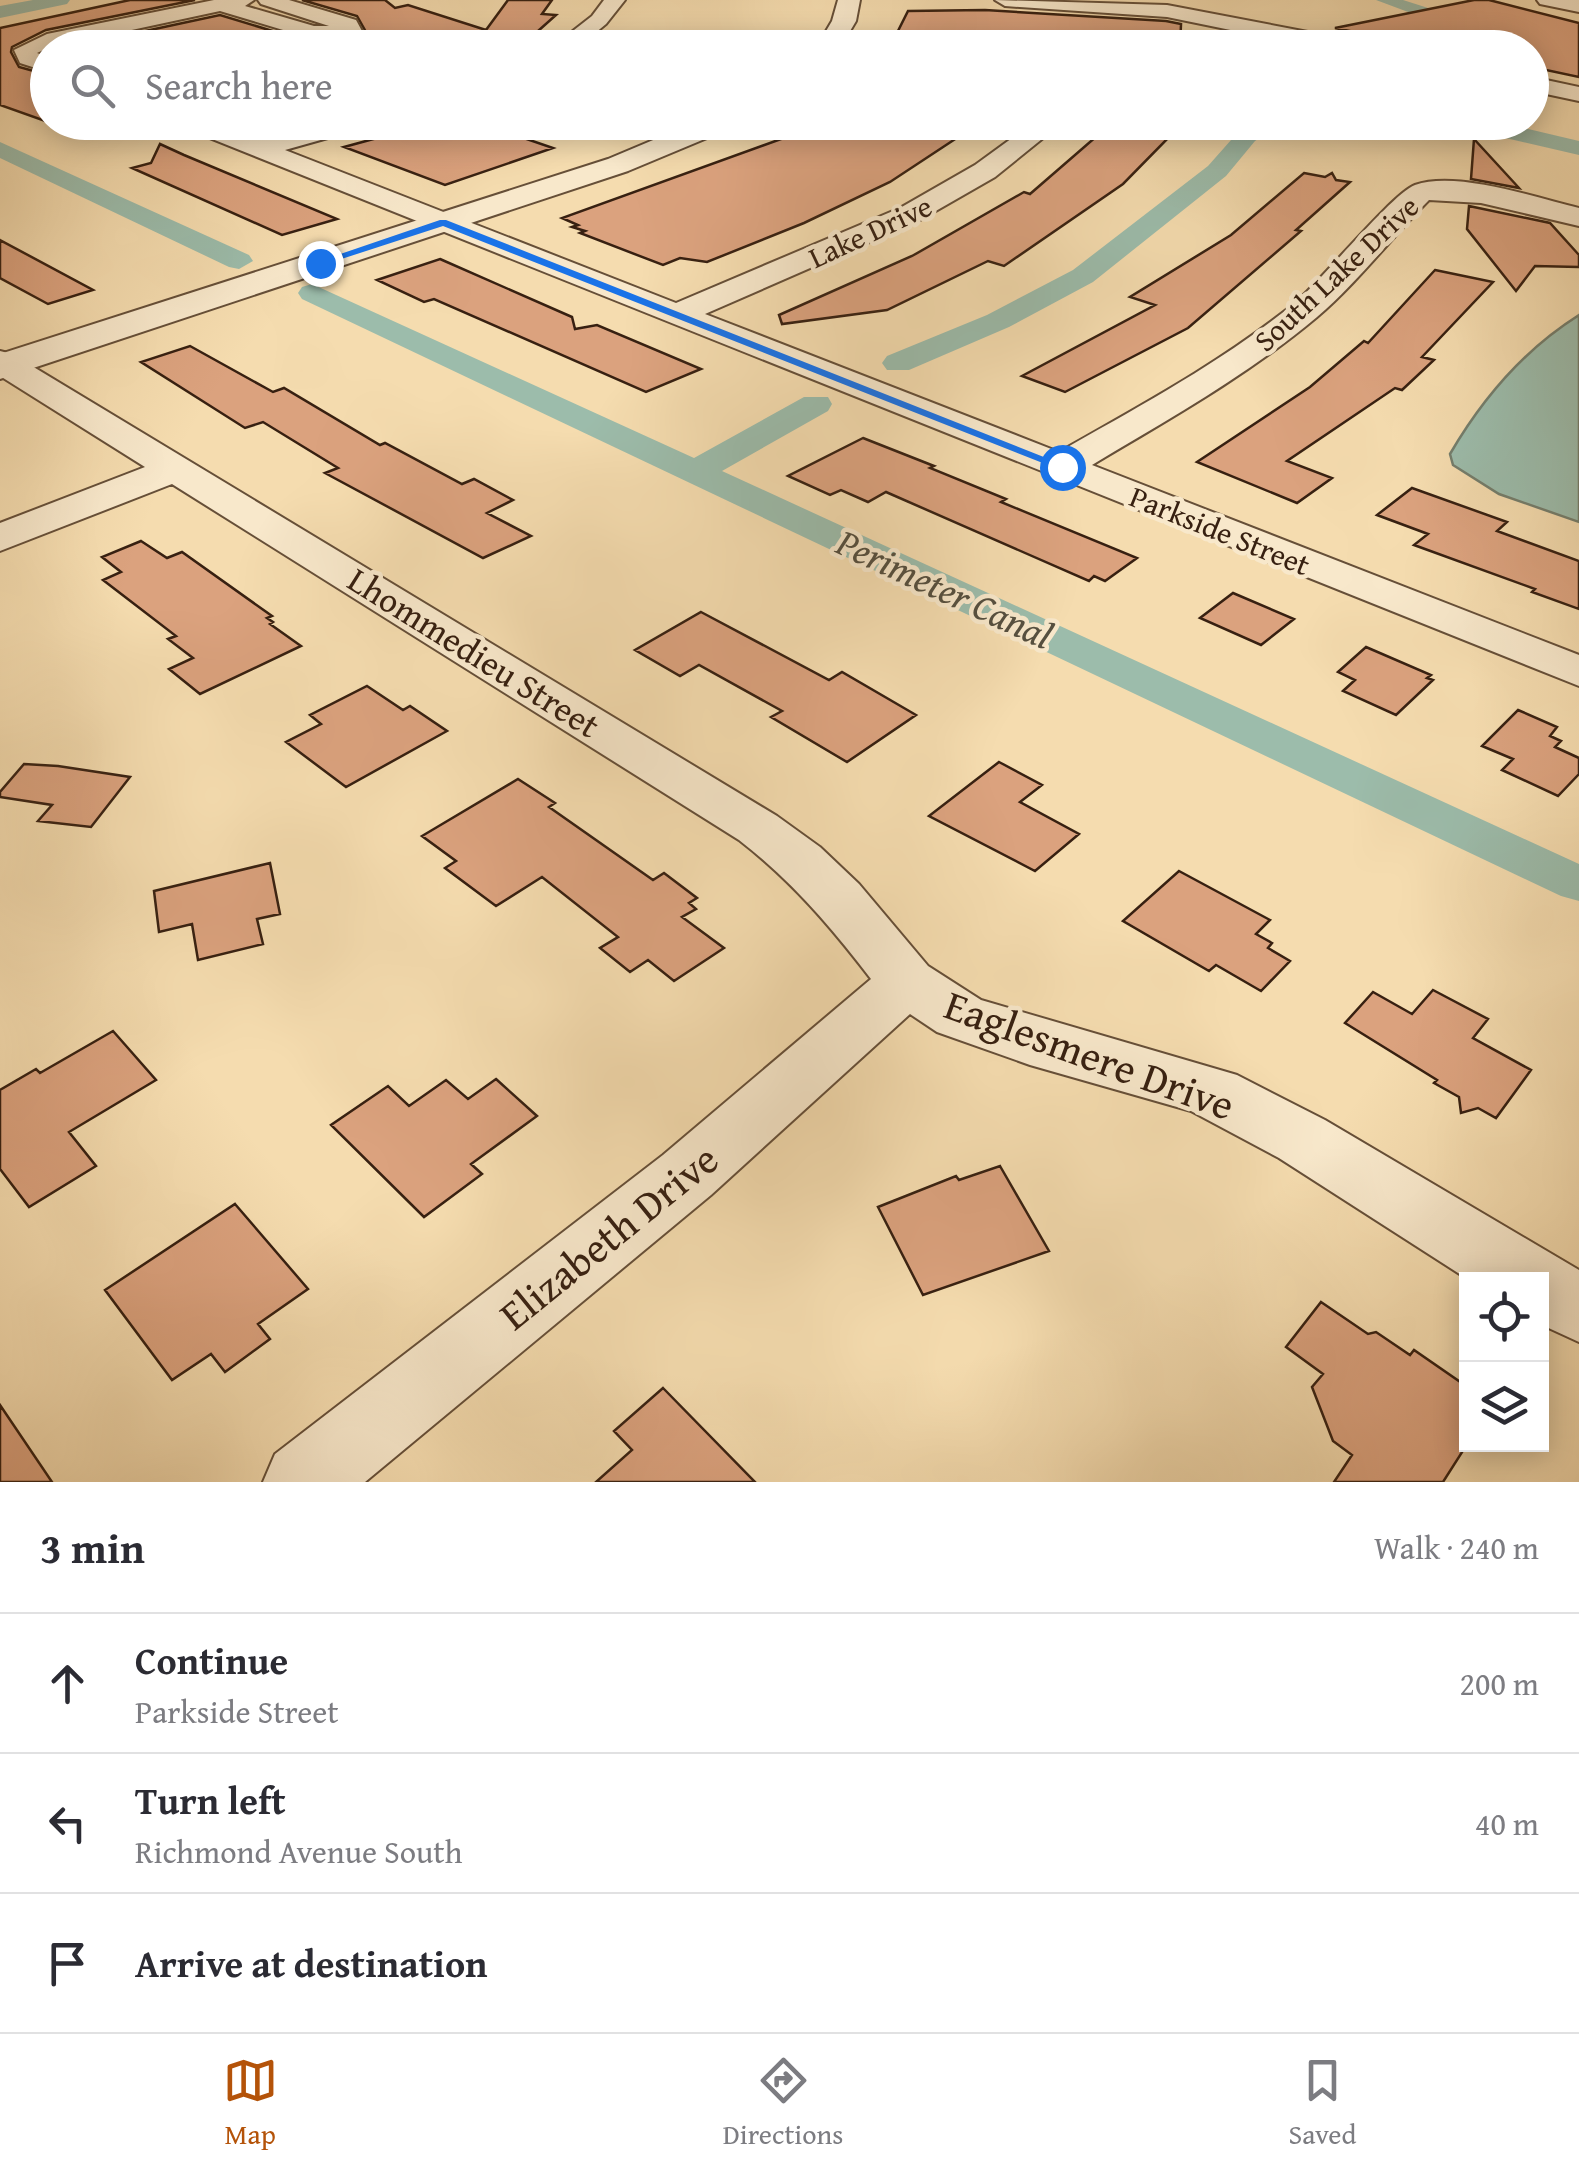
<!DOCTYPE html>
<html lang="en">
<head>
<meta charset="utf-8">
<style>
	:root { --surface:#fff; --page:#f2f2f3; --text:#2b2b33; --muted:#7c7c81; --line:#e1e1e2; --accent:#b45309 }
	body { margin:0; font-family:"Gentium Book Plus",serif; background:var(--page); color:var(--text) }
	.controls { position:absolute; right:30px; bottom:30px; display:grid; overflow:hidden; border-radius:0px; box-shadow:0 5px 25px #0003 }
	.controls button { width:90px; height:90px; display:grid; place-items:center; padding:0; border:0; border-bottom:2px solid var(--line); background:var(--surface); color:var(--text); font:50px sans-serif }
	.stop { position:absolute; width:30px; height:30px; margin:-22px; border:8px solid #1a73e8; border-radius:50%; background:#fff }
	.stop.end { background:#1a73e8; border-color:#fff; box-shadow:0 2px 10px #0008 }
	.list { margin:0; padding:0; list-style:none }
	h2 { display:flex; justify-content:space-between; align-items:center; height:130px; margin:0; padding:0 40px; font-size:42px }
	h2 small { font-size:32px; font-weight:400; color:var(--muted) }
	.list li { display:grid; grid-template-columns:65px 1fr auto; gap:30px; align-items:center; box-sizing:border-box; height:140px; padding:0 40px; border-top:2px solid var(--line) }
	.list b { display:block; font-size:38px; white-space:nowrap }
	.list p { margin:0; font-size:32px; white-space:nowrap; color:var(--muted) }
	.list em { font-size:32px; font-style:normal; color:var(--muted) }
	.icon { flex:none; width:55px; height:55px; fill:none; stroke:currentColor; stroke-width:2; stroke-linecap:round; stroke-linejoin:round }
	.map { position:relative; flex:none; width:1579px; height:1482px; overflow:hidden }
	.search { position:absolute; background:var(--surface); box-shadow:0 5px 25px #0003; left:30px; right:30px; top:30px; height:110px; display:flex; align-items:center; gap:25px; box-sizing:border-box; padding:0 35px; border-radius:55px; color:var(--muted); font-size:38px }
	.sheet { height:550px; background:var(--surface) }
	nav { display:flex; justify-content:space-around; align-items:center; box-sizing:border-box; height:140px; border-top:2px solid var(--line); background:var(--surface); font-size:28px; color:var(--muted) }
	nav a { display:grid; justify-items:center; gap:5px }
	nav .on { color:var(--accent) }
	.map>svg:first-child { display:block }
	.water { fill:#9cbcab; stroke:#747e6d; stroke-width:2.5 }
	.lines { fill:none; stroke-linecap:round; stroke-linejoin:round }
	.canal { fill:#9cbcab; fill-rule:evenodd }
	.building { fill:#dba27e; stroke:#372011; stroke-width:2.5 }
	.minor-casing { stroke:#664f38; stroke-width:4 }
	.tertiary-casing { stroke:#664f38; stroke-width:4 }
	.minor { fill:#f8e8cb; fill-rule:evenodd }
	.tertiary { fill:#f8e8cb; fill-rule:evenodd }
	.route { fill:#1a73e8 }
	.labels { text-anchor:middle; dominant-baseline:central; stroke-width:9; stroke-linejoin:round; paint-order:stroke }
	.far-street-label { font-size:30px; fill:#372011; stroke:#f8e8cb }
	.street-label { font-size:35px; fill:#372011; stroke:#f8e8cb }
	.water-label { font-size:38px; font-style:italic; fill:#554f3f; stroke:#f8e8cb }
	.near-street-label { font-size:42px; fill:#372011; stroke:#f8e8cb }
</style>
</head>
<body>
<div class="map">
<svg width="1579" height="1482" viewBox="0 0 1579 1482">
	<rect width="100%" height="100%" fill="#f5dcaf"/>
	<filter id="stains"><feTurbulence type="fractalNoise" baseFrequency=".002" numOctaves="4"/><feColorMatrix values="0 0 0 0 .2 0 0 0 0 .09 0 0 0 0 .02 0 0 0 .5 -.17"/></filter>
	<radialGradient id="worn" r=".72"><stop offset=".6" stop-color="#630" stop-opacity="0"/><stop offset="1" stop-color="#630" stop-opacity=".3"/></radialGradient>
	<path class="water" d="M 1579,315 L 1579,522 L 1499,494 L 1453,465 L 1450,454 C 1482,399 1525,349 1579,315 Z"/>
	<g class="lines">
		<path class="canal" d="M 33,0 L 70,0 L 67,4 L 0,18 L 0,6 Z
			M 1376,0 L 1403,0 L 1447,14 L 1579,38 L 1579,50 L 1443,25 Z
			M 1254,122 L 1283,122 L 1255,141 L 1226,176 L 1093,282 L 1009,327 L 909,370 L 887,370 L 882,363 L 887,356 L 987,315 L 1073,270 L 1208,166 L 1239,131 Z
			M 1455,122 L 1498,122 L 1579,141 L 1579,155 L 1458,127 Z
			M 0,142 L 249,255 L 253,261 L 239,269 L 229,267 L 0,158 Z
			M 312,284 L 694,458 L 804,397 L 828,397 L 832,404 L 828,411 L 722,471 L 1579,864 L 1579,901 L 1561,896 L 302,299 L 298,293 L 302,287 Z"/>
	</g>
	<path class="building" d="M 130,0 L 195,0 L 46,30 L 12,47 L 11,52 L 19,67 L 48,75 L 48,122 L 0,105 L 0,28 Z
		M 302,0 L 385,0 L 395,8 L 408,5 L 486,30 L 508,0 L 552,0 L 542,14 L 556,15 L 519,48 L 472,48 L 375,38 L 379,48 L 80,45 L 220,15 L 312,43 L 351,41 L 366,32 L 357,16 Z
		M 1474,0 L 1489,0 L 1579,23 L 1579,77 L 1532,67 L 1532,48 L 1432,48 L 1335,28 Z
		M 985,10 L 1166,21 L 1181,24 L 1180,48 L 953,48 L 892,43 L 908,11 Z
		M 436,122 L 477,122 L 553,148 L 445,185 L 344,147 Z
		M 828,122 L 981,122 L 890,182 L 804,223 L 707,262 L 680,258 L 663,265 L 580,233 L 585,231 L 572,227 L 578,225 L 562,218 Z
		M 1113,122 L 1177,129 L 1123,184 L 1004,266 L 988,261 L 887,310 L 782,324 L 779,315 L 912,256 L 1024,192 L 1030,194 Z
		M 1474,139 L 1519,188 L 1471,179 Z
		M 160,144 L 184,155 L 337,219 L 282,235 L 132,168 L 151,163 Z
		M 1304,173 L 1325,177 L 1332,173 L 1336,180 L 1350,182 L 1296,230 L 1301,231 L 1188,328 L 1065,392 L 1022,376 L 1155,305 L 1130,297 L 1231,235 Z
		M 1469,206 L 1550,223 L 1579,255 L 1579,267 L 1535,266 L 1516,291 L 1467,229 Z
		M 0,240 L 93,290 L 48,304 L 0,278 Z
		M 440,259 L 572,317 L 575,329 L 597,325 L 701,369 L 646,392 L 434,299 L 424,302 L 377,280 Z
		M 1435,270 L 1493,282 L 1422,357 L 1434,360 L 1402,390 L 1395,388 L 1287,461 L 1332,478 L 1297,503 L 1197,462 L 1310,387 L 1364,341 L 1368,343 Z
		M 190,346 L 273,392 L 284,388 L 380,445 L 385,443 L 462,484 L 474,479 L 513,500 L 487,513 L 531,536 L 483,558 L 325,473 L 338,468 L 263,422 L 245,428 L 141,362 Z
		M 863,438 L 934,466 L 930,468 L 1006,499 L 1001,502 L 1137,558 L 1105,581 L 1094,576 L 1089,581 L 886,492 L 868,502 L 841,490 L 830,495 L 788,476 Z
		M 1412,488 L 1507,522 L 1497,531 L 1579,561 L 1579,609 L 1532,592 L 1535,589 L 1414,545 L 1428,534 L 1377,515 Z
		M 141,541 L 167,558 L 182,552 L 272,616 L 267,618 L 273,622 L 270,624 L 301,646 L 200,694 L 169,669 L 193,658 L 168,639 L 176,636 L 103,580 L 121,572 L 102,557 Z
		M 1233,593 L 1294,619 L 1261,645 L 1200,618 Z
		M 701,612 L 829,680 L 842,672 L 916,715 L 847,762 L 771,717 L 782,711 L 699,665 L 680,676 L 635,650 Z
		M 1366,647 L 1431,675 L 1427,678 L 1433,680 L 1396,715 L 1343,691 L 1355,680 L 1338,672 Z
		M 367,686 L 403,710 L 410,706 L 447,731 L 346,787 L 286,742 L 321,724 L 310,715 Z
		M 1518,710 L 1557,727 L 1550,736 L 1561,741 L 1555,747 L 1579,758 L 1579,774 L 1558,796 L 1502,770 L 1513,759 L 1482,746 Z
		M 999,762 L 1042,785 L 1020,802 L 1079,834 L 1035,871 L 929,816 Z
		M 24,764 L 58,766 L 130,777 L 91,827 L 38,821 L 52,805 L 0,797 L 0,792 Z
		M 518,779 L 555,803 L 549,807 L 653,880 L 664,873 L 697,898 L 689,903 L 696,909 L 682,917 L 724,948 L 674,981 L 648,960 L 630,972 L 600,948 L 618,937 L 542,877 L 496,906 L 445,868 L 456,861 L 422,836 Z
		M 270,863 L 280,914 L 257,919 L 263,944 L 198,960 L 192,924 L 159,932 L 154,891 Z
		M 1179,871 L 1270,920 L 1256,934 L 1272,943 L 1268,948 L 1290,961 L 1261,991 L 1216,965 L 1209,971 L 1123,921 Z
		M 1433,990 L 1488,1019 L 1473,1038 L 1531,1070 L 1496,1118 L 1478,1108 L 1461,1113 L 1459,1097 L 1434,1083 L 1437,1080 L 1345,1023 L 1373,992 L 1412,1014 Z
		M 113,1031 L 156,1080 L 69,1132 L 96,1166 L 29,1207 L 0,1169 L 0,1090 L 36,1069 L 40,1073 Z
		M 496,1079 L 537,1116 L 471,1164 L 482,1174 L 424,1217 L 331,1125 L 388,1086 L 409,1106 L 446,1080 L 468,1099 Z
		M 1000,1166 L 1049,1251 L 923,1295 L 878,1207 L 956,1176 L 959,1180 Z
		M 235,1204 L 308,1289 L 258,1324 L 270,1339 L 225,1372 L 211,1354 L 172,1380 L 105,1290 Z
		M 1321,1302 L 1368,1334 L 1376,1332 L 1410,1355 L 1414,1350 L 1466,1386 L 1466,1446 L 1443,1482 L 1334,1482 L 1352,1455 L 1333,1441 L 1312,1387 L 1323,1374 L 1286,1347 Z
		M 663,1388 L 755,1482 L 596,1482 L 632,1450 L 614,1431 Z
		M 0,1405 L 52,1482 L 0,1482 Z"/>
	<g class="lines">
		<defs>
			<path id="minor" d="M 214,0 L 254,0 L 245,6 L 314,26 L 329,26 L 261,4 L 258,0 L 289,0 L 356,20 L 362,31 L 351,37 L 313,39 L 220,11 L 48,48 L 37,53 L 48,57 L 48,72 L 20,63 L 14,50 L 47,34 Z
				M 604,0 L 625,0 L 606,24 L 577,48 L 551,48 L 592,16 Z
				M 995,0 L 1167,5 L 1355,41 L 1366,48 L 1319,48 L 1167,17 L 1005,6 Z
				M 1537,0 L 1579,0 L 1579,12 L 1540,4 Z
				M 1532,77 L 1579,87 L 1579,101 L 1532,91 Z
				M 179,122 L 215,122 L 260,140 L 327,122 L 370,122 L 367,127 L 285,150 L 676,303 L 900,208 L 975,165 L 1034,122 L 1063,122 L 995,177 L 920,220 L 705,314 L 1059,452 C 1140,406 1224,361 1296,302 C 1322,280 1393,193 1415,185 C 1456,170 1537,198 1579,208 L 1579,226 L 1481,203 L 1429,200 C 1391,238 1358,282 1317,317 C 1248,375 1169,419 1092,465 L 1579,655 L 1579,686 L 182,127 Z
				M 0,351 L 12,354 L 777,816 L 820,847 L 859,884 L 928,966 L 981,1000 L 1237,1075 L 1325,1120 L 1579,1270 L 1579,1342 L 1542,1325 L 1542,1280 L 1469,1280 L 1279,1158 L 1191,1111 L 1030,1065 L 937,1032 L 910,1014 L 711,1195 L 365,1482 L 263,1482 L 275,1454 L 663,1155 L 871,979 C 831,927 792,881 739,840 L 172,484 L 0,551 L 0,523 L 145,467 L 0,376 Z"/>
			<path id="tertiary" d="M 838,0 L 860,0 L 856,21 L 840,48 L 816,48 L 832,21 Z
				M 696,122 L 734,122 L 731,128 L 628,171 L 0,379 L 0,354 L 608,159 Z"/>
		</defs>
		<use href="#minor" class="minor-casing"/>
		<use href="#tertiary" class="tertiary-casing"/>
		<use href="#minor" class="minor"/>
		<use href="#tertiary" class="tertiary"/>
	</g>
	<path class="route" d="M 440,220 L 446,220 L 1069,467 L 1058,469 L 443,226 L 323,265 L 314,263 Z"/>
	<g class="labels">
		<g class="far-street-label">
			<text transform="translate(870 231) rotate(-25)">Lake Drive</text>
			<text transform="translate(1336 273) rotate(-43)">South Lake Drive</text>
			<text transform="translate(1220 530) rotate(22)">Parkside Street</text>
		</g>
		<g class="street-label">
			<text transform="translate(474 652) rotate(32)">Lhommedieu Street</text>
		</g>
		<g class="water-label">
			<text transform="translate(945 588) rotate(25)">Perimeter Canal</text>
		</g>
		<g class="near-street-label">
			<text transform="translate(1090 1054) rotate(20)">Eaglesmere Drive</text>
			<text transform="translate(608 1236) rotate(-39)">Elizabeth Drive</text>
		</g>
	</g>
	<rect width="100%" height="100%" filter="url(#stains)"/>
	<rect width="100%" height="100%" fill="url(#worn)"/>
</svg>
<div class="controls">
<button><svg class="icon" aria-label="locate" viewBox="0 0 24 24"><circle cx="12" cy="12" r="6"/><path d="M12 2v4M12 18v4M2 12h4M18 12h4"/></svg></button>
<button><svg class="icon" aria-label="layers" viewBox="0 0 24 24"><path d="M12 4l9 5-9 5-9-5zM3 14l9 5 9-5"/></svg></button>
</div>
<div class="stop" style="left:1062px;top:467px"></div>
<div class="stop end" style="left:320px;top:263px"></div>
<div class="search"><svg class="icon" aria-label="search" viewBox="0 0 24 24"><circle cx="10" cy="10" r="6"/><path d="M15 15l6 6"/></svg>Search here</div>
</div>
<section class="sheet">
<h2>3 min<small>Walk · 240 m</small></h2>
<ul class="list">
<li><svg class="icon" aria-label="ahead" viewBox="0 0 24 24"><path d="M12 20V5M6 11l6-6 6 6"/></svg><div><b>Continue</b><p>Parkside Street</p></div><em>200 m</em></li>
<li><svg class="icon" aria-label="left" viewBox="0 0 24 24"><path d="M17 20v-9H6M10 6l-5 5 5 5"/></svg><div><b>Turn left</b><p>Richmond Avenue South</p></div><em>40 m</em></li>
<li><svg class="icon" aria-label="arrive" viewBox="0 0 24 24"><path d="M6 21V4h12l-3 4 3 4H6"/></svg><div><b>Arrive at destination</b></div></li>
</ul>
</section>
<nav>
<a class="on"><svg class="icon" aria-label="map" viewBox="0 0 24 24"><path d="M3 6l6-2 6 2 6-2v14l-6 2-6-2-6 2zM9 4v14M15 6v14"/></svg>Map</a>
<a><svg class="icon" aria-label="directions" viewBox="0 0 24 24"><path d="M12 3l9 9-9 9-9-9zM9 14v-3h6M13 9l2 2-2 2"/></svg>Directions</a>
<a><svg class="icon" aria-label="saved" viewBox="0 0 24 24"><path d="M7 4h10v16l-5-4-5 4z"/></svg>Saved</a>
</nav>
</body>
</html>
